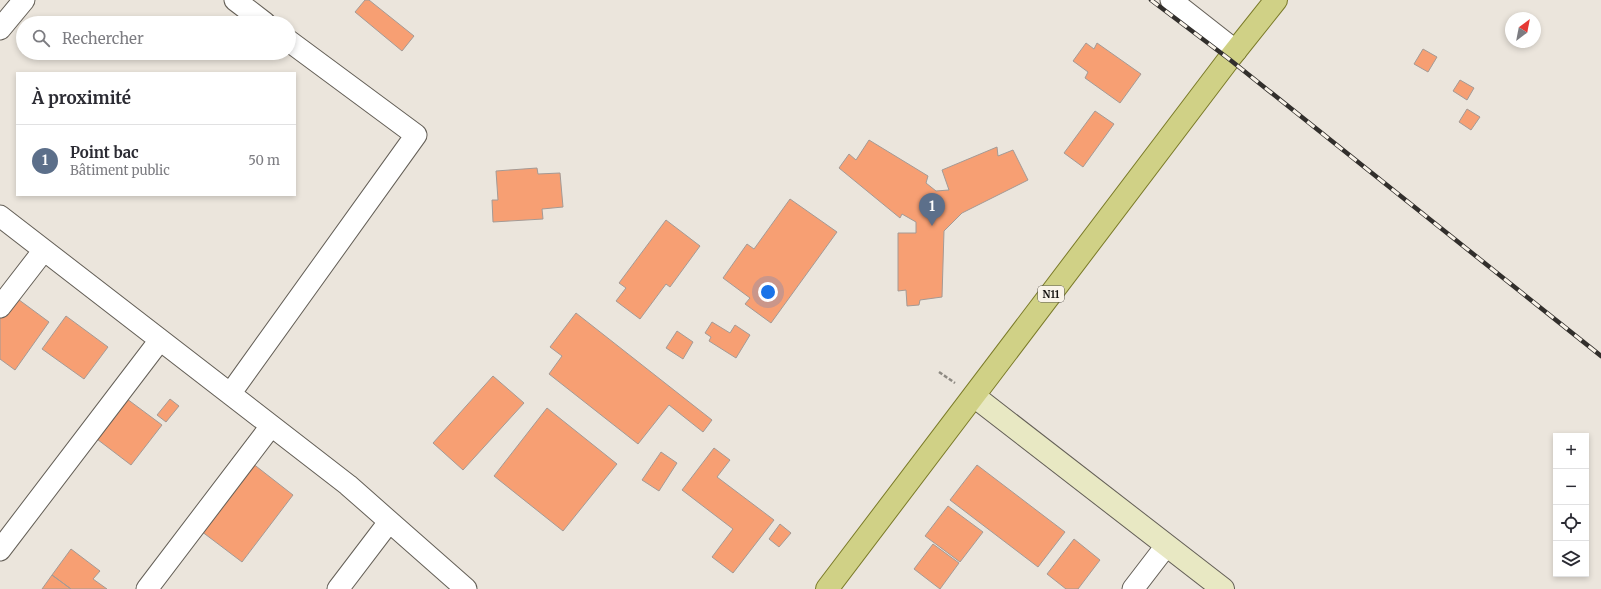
<!DOCTYPE html>
<html lang="fr">
<head>
<meta charset="utf-8">
<style>
	:root { --surface:#fff; --page:#f7f7f7; --text:#2b2b33; --muted:#7c7c81; --line:#e1e1e2; --accent:#685fd8 }
	body { margin:0; font-family:Merriweather,serif; background:var(--page); color:var(--text) }
	.controls { position:absolute; right:12px; bottom:12px; display:grid; overflow:hidden; border-radius:0px; box-shadow:0 2px 6px #0003 }
	.controls button { width:36px; height:36px; display:grid; place-items:center; padding:0; border:0; border-bottom:1px solid var(--line); background:var(--surface); color:var(--text); font:20px sans-serif }
	.compass { position:absolute; left:1505px; top:12px; width:36px; height:36px; border-radius:50%; background:var(--surface); box-shadow:0 2px 6px #0003; rotate:32deg }
	.you { position:absolute; left:768px; top:292px; width:14px; height:14px; margin:-10px; border:3px solid #fff; border-radius:50%; background:#1a73e8; box-shadow:0 0 0 6px #1a73e833 }
	.badge { display:grid; place-items:center; width:26px; height:26px; border-radius:50%; background:var(--accent); color:#fff; font-size:13px; font-weight:700 }
	.pin { position:absolute; translate:-50% -33px; filter:drop-shadow(0 1px 2px #0008) }
	.pin::after { content:''; position:absolute; top:21px; width:14px; height:12px; background:inherit; clip-path:polygon(0 0,100% 0,50% 100%) }
	.list { margin:0; padding:0; list-style:none }
	h2 { display:flex; justify-content:space-between; align-items:center; height:52px; margin:0; padding:0 16px; font-size:17px }
	h2 small { font-size:13px; font-weight:400; color:var(--muted) }
	.list li { display:grid; grid-template-columns:26px 1fr auto; gap:12px; align-items:center; box-sizing:border-box; height:72px; padding:0 16px; border-top:1px solid var(--line) }
	.list b { display:block; font-size:15px; white-space:nowrap }
	.list p { margin:0; font-size:13px; white-space:nowrap; color:var(--muted) }
	.list em { font-size:13px; font-style:normal; color:var(--muted) }
	.icon { flex:none; width:22px; height:22px; fill:none; stroke:currentColor; stroke-width:2; stroke-linecap:round; stroke-linejoin:round }
	.map { position:relative; flex:none; width:1601px; height:589px; overflow:hidden }
	.search { position:absolute; background:var(--surface); box-shadow:0 2px 6px #0003; left:16px; top:16px; width:280px; height:44px; display:flex; align-items:center; gap:10px; box-sizing:border-box; padding:0 14px; border-radius:22px; color:var(--muted); font-size:15px }
	.panel { position:absolute; background:var(--surface); box-shadow:0 2px 6px #0003; left:16px; top:72px; width:280px; height:124px; border-radius:0px }
	.map>svg:first-child { display:block }
	.building { fill:#f79f73; stroke:#a49a95 }
	.lines { fill:none; stroke-linecap:round; stroke-linejoin:round }
	.street-casing { stroke:#645f57; stroke-width:23 }
	.secondary-casing { stroke:#645f57; stroke-width:24 }
	.primary-casing { stroke:#7a7a28; stroke-width:24 }
	.path { stroke:#8e8a83; stroke-width:2.5; stroke-dasharray:4 2; stroke-linecap:butt }
	.street { stroke:#fff; stroke-width:21 }
	.secondary { stroke:#e8e8c3; stroke-width:22 }
	.primary { stroke:#d0d186; stroke-width:22 }
	.rail-casing { stroke:#322f2c; stroke-width:4.5 }
	.rail { stroke:#f9f3e9; stroke-width:3; stroke-dasharray:9; stroke-linecap:butt }
	.labels { text-anchor:middle; dominant-baseline:central; stroke-width:3; stroke-linejoin:round; paint-order:stroke }
	.shield { fill:#f9f3e9; stroke:#595650; stroke-width:1 }
	.shield-label { font-size:10px; font-weight:bold; fill:#14120f }
</style>
</head>
<body>
<div class="map">
<svg width="1601" height="589" viewBox="0 0 1601 589">
	<rect width="100%" height="100%" fill="#ebe5dc"/>
	<path class="building" d="M 365,0 L 369,0 L 414,36 L 402,51 L 355,12 Z
		M 1086,43 L 1094,49 L 1097,43 L 1141,74 L 1120,103 L 1085,78 L 1088,72 L 1073,61 Z
		M 1423,49 L 1437,57 L 1428,72 L 1414,64 Z
		M 1460,80 L 1474,88 L 1467,100 L 1453,91 Z
		M 1467,109 L 1480,117 L 1471,130 L 1459,122 Z
		M 1095,111 L 1114,124 L 1083,167 L 1064,153 Z
		M 869,140 L 928,176 L 926,183 L 936,191 L 949,190 L 942,170 L 997,147 L 998,156 L 1013,150 L 1028,180 L 962,213 L 944,231 L 942,297 L 920,300 L 919,305 L 907,306 L 906,290 L 898,291 L 898,233 L 916,233 L 916,222 L 902,214 L 900,218 L 839,168 L 849,154 L 856,160 Z
		M 537,168 L 538,174 L 560,173 L 563,207 L 542,209 L 543,219 L 493,222 L 492,200 L 498,200 L 496,171 Z
		M 790,199 L 837,232 L 771,323 L 745,304 L 750,298 L 723,278 L 747,244 L 754,249 Z
		M 666,220 L 700,246 L 670,287 L 666,284 L 640,319 L 616,301 L 626,288 L 619,283 Z
		M 7,291 L 49,322 L 15,370 L 0,359 L 0,301 Z
		M 576,313 L 712,420 L 703,432 L 669,405 L 638,444 L 549,374 L 562,356 L 550,347 Z
		M 66,316 L 108,347 L 84,379 L 42,349 Z
		M 712,322 L 730,333 L 735,325 L 750,335 L 736,358 L 709,341 L 711,337 L 705,333 Z
		M 677,331 L 693,342 L 683,359 L 666,348 Z
		M 493,376 L 524,403 L 463,470 L 433,443 Z
		M 119,393 L 162,425 L 131,465 L 89,433 Z
		M 170,399 L 179,406 L 166,422 L 157,415 Z
		M 547,408 L 617,464 L 563,531 L 494,476 Z
		M 714,448 L 730,460 L 717,477 L 774,520 L 733,573 L 712,557 L 733,529 L 682,490 Z
		M 661,452 L 677,463 L 659,491 L 642,480 Z
		M 252,463 L 293,495 L 242,562 L 201,531 Z
		M 977,465 L 1065,532 L 1038,567 L 950,500 Z
		M 948,506 L 983,532 L 960,562 L 925,536 Z
		M 780,524 L 791,533 L 779,547 L 769,539 Z
		M 1074,539 L 1100,560 L 1078,589 L 1066,589 L 1047,574 Z
		M 933,544 L 959,563 L 940,589 L 914,569 Z
		M 71,549 L 100,571 L 93,579 L 107,589 L 71,589 L 52,575 Z
		M 52,575 L 71,589 L 42,589 Z"/>
	<g class="lines">
		<defs>
			<path id="street" d="M 235,0 L 265,23
				M 1171,0 L 1236,51
				M 0,29 L 24,0
				M 0,216 L 348,485 L 466,589
				M 0,307 L 44,250
				M 230,394 L 416,135 L 289,41
				M 0,550 L 160,340
				M 147,589 L 271,426
				M 338,589 L 389,522
				M 1133,589 L 1166,546"/>
			<path id="secondary" d="M 974,396 L 1223,589"/>
			<path id="primary" d="M 827,589 L 1229,59 L 1276,0"/>
		</defs>
		<use href="#street" class="street-casing"/>
		<use href="#secondary" class="secondary-casing"/>
		<use href="#primary" class="primary-casing"/>
		<path class="path" d="M 939,372 L 955,383"/>
		<use href="#street" class="street"/>
		<use href="#secondary" class="secondary"/>
		<use href="#primary" class="primary"/>
		<defs>
			<path id="rail" d="M 1151,0 L 1229,59 L 1601,356"/>
		</defs>
		<use href="#rail" class="rail-casing"/>
		<use href="#rail" class="rail"/>
	</g>
	<g class="labels">
		<rect class="shield" x="1038" y="286" width="26" height="16" rx="3"/>
		<g class="shield-label">
			<text x="1051" y="294">N11</text>
		</g>
	</g>
</svg>
<div class="controls">
<button>+</button>
<button>−</button>
<button><svg class="icon" aria-label="locate" viewBox="0 0 24 24"><circle cx="12" cy="12" r="6"/><path d="M12 2v4M12 18v4M2 12h4M18 12h4"/></svg></button>
<button><svg class="icon" aria-label="layers" viewBox="0 0 24 24"><path d="M12 4l9 5-9 5-9-5zM3 14l9 5 9-5"/></svg></button>
</div>
<svg class="compass" viewBox="-18 -18 36 36"><path d="M0-13l5 13h-10z" fill="#e53935"/><path d="M0 13l5-13h-10z" fill="#7c7c81"/></svg>
<div class="you"></div>
<div class="pin badge" style="left:932px;top:226px;background:#5c6f8a">1</div>
<div class="search"><svg class="icon" aria-label="search" viewBox="0 0 24 24"><circle cx="10" cy="10" r="6"/><path d="M15 15l6 6"/></svg>Rechercher</div>
<section class="panel">
<h2>À proximité<small></small></h2>
<ul class="list">
<li><span class="badge" style="background:#5c6f8a">1</span><div><b>Point bac</b><p>Bâtiment public</p></div><em>50 m</em></li>
</ul>
</section>
</div>
</body>
</html>
